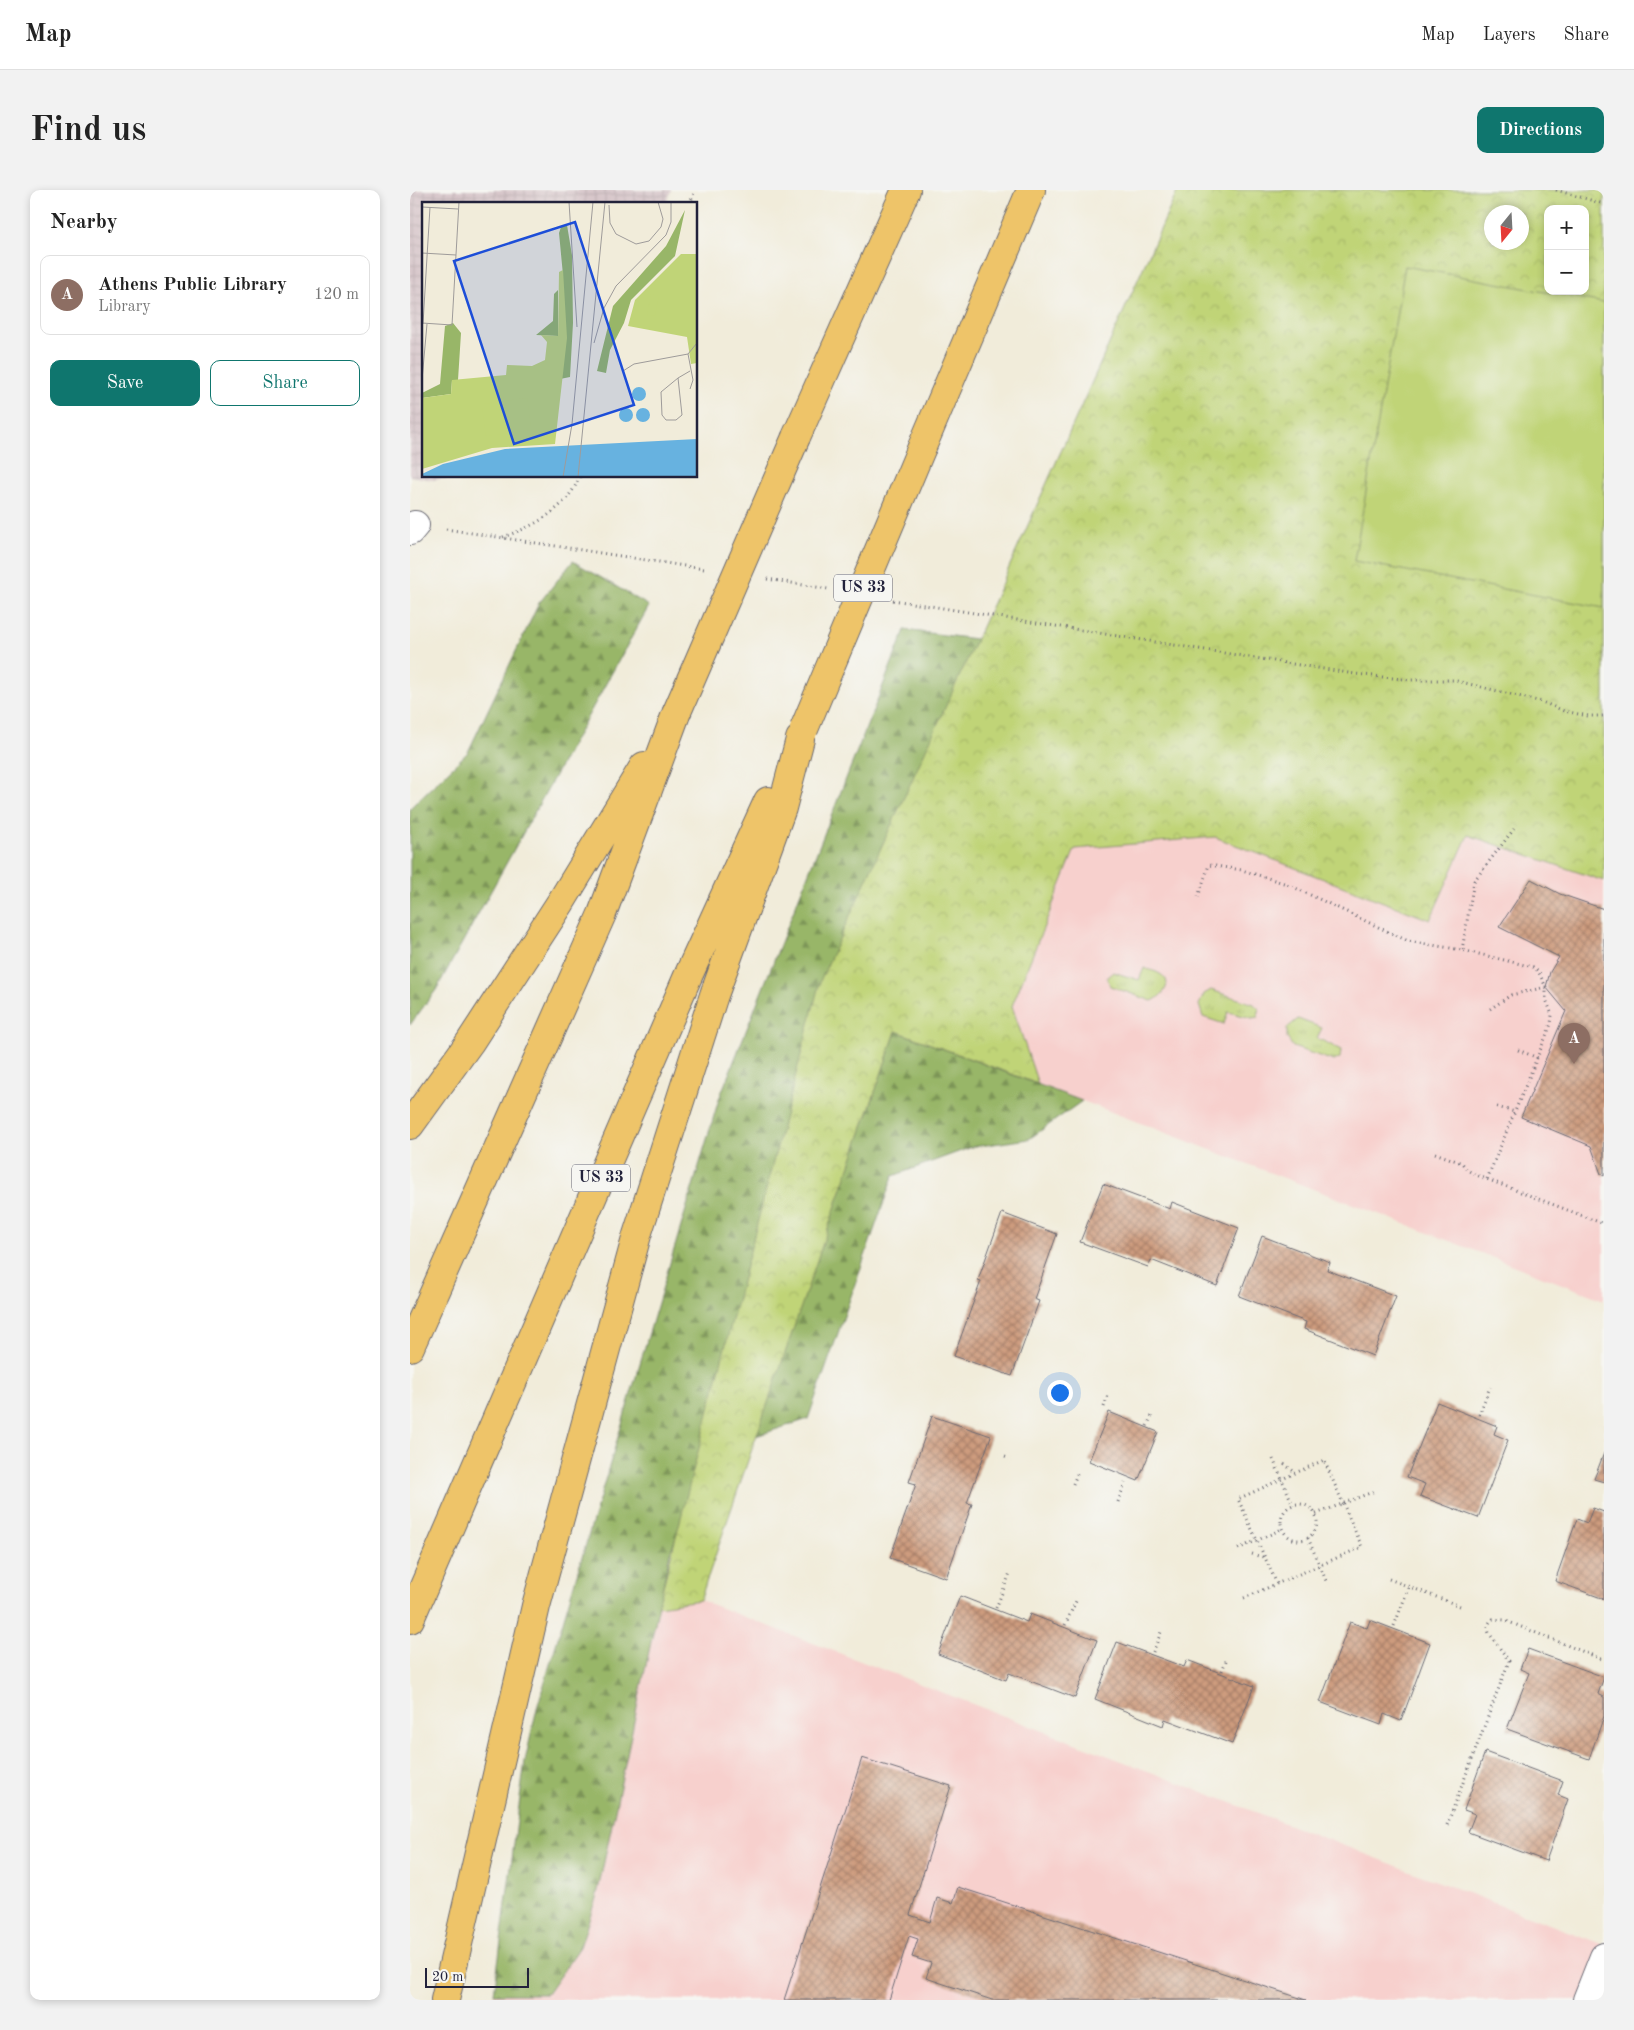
<!DOCTYPE html>
<html lang="en">
<head>
<meta charset="utf-8">
<style>
	:root { --surface:#fff; --page:#f2f2f2; --text:#222; --muted:#767676; --line:#e0e0e0; --accent:#0f766e }
	body { margin:0; font-family:"Old Standard TT",serif; background:var(--page); color:var(--text) }
	.controls { position:absolute; right:15px; top:15px; display:grid; overflow:hidden; border-radius:10px; box-shadow:0 2px 8px #0003 }
	.controls button { width:45px; height:45px; display:grid; place-items:center; padding:0; border:0; border-bottom:1px solid var(--line); background:var(--surface); color:var(--text); font:25px sans-serif }
	.compass { position:absolute; left:1074px; top:15px; width:45px; height:45px; border-radius:50%; background:var(--surface); box-shadow:0 2px 8px #0003; rotate:198deg }
	.scale { position:absolute; left:15px; bottom:12px; width:104px; box-sizing:border-box; padding-left:5px; border:2px solid #22223b; border-top:0; font-size:14px; line-height:18px; white-space:nowrap; color:#22223b; -webkit-text-stroke:4px #f6f6f2; paint-order:stroke }
	.you { position:absolute; left:649px; top:1202px; width:18px; height:18px; margin:-12px; border:4px solid #fff; border-radius:50%; background:#1a73e8; box-shadow:0 0 0 8px #1a73e833 }
	.badge { display:grid; place-items:center; width:32px; height:32px; border-radius:50%; background:var(--accent); color:#fff; font-size:16px; font-weight:700 }
	.pin { position:absolute; translate:-50% -41px; filter:drop-shadow(0 1px 2px #0008) }
	.pin::after { content:''; position:absolute; top:26px; width:18px; height:15px; background:inherit; clip-path:polygon(0 0,100% 0,50% 100%) }
	.list { margin:0; padding:0; list-style:none }
	h2 { display:flex; justify-content:space-between; align-items:center; height:65px; margin:0; padding:0 20px; font-size:21px }
	h2 small { font-size:16px; font-weight:400; color:var(--muted) }
	.list li { display:grid; grid-template-columns:32px 1fr auto; gap:15px; align-items:center; box-sizing:border-box; height:80px; margin:0 10px 10px; padding:0 10px; border:1px solid var(--line); border-radius:10px }
	.list b { display:block; font-size:19px; white-space:nowrap }
	.list p { margin:0; font-size:16px; white-space:nowrap; color:var(--muted) }
	.list em { font-size:16px; font-style:normal; color:var(--muted) }
	.actions { display:flex; gap:10px; padding:15px 20px }
	.actions a { flex:1; padding:11px 0; border:1px solid var(--accent); border-radius:10px; text-align:center; font-size:18px; color:var(--accent) }
	.actions .main { background:var(--accent); color:#fff }
	.map { position:relative; flex:none; width:1194px; height:1810px; overflow:hidden; border-radius:10px }
	header { display:flex; align-items:center; gap:30px; box-sizing:border-box; height:70px; padding:0 25px; background:var(--surface); border-bottom:1px solid var(--line) }
	header strong { font-size:24px }
	nav { display:flex; gap:28px; margin-inline-start:auto; font-size:18px }
	.intro { display:flex; align-items:center; justify-content:space-between; box-sizing:border-box; height:120px; padding:0 30px }
	h1 { margin:0; font-size:35px }
	.button { padding:12px 22px; border-radius:10px; background:var(--accent); color:#fff; font-size:18px; font-weight:700 }
	main { display:flex; gap:30px; padding:0 30px }
	aside { flex:1; background:var(--surface); border-radius:10px; box-shadow:0 2px 8px #0003 }
	.map>svg:first-child { display:block }
	.built { fill:#f7d0cd }
	.industrial { fill:url(#industrial-grid) }
	.grass { fill:url(#grass-tufts); stroke:#717b59 }
	.forest { fill:url(#forest-firs); stroke:#5d6c52 }
	.park { fill:url(#park-crowns); stroke:#717b59; fill-rule:evenodd }
	.garden { fill:#c0d477; stroke:#717b59 }
	.building { fill:url(#building-cross-hatch) }
	.lines { fill:none; stroke-linecap:round; stroke-linejoin:round }
	.minor-casing { stroke:#6a6973; stroke-width:30 }
	.highway-casing { stroke:#6a6973; stroke-width:30 }
	.path { stroke:#6a6973; stroke-width:3; stroke-dasharray:1 4; stroke-linecap:butt }
	.minor { stroke:#fff; stroke-width:28 }
	.highway { stroke:#eec469; stroke-width:28 }
	.highway-bridge-casing { stroke:#6a6973; stroke-width:30; stroke-linecap:butt }
	.highway-bridge { stroke:#eec469; stroke-width:28 }
	.labels { text-anchor:middle; dominant-baseline:central; stroke-width:4; stroke-linejoin:round; paint-order:stroke }
	.shield { fill:#f6f6f2; stroke:#626272; stroke-width:1 }
	.shield-label { font-size:16px; font-weight:bold; fill:#22223b }
	.inset-road { fill:none; stroke:#9e9b9a; stroke-width:1 }
	.view { fill:#1d4ed8; fill-opacity:0.15; stroke:#1d4ed8; stroke-width:2.5 }
	.inset-edge { fill:none; stroke:#22223b; stroke-width:2.5 }
</style>
</head>
<body>
<header>
<strong>Map</strong>
<nav><a>Map</a><a>Layers</a><a>Share</a></nav>
</header>
<div class="intro"><h1>Find us</h1><a class="button">Directions</a></div>
<main>
<aside>
<h2>Nearby<small></small></h2>
<ul class="list">
<li><span class="badge" style="background:#8d6e63">A</span><div><b>Athens Public Library</b><p>Library</p></div><em>120 m</em></li>
</ul>
<div class="actions"><a class="main">Save</a><a>Share</a></div>
</aside>
<div class="map">
<svg width="1194" height="1810" viewBox="0 0 1194 1810">
	<defs>
		<pattern id="industrial-grid" width="8" height="8" patternUnits="userSpaceOnUse" patternTransform="scale(1.25)"><rect width="8" height="8" fill="#d2bec3"/><path d="M0 4h8M4 0v8" fill="none" stroke="#b4a3a8"/></pattern>
		<pattern id="grass-tufts" width="24" height="20" patternUnits="userSpaceOnUse" patternTransform="scale(1.25)"><rect width="24" height="20" fill="#c0d477"/><path d="M3 7l-1-3M5 7V3M7 7l1-3M15 17l-1-3M17 17v-4M19 17l1-3" fill="none" stroke="#a5b668"/></pattern>
		<pattern id="forest-firs" width="22" height="20" patternUnits="userSpaceOnUse" patternTransform="scale(1.25)"><rect width="22" height="20" fill="#98b668"/><path d="M5 1l3.5 6h-7zM16 11l3.5 6h-7z" fill="#7c9457"/></pattern>
		<pattern id="park-crowns" width="20" height="18" patternUnits="userSpaceOnUse" patternTransform="scale(1.25)"><rect width="20" height="18" fill="#c0d477"/><path d="M2 6a3 3 0 1 1 6 0M12 15a3 3 0 1 1 6 0" fill="none" stroke="#a5b668"/></pattern>
		<pattern id="building-cross-hatch" width="8" height="8" patternUnits="userSpaceOnUse" patternTransform="scale(1.25)"><rect width="8" height="8" fill="#cd9b7e"/><path d="M0 0l8 8M0 8l8-8" fill="none" stroke="#a67e68"/></pattern>
	</defs>
	<rect width="100%" height="100%" fill="#f6f6f2"/>
	<filter id="ink" filterUnits="userSpaceOnUse"><feTurbulence type="fractalNoise" baseFrequency=".02" numOctaves="2"/><feDisplacementMap in="SourceGraphic" scale="10" xChannelSelector="R" yChannelSelector="G"/><feConvolveMatrix kernelMatrix="1 2 1 2 8 2 1 2 1" color-interpolation-filters="sRGB"/></filter>
	<filter id="wash" filterUnits="userSpaceOnUse"><feTurbulence type="fractalNoise" baseFrequency=".0096" numOctaves="4" result="noise"/><feDisplacementMap in="SourceGraphic" scale="20" xChannelSelector="R" yChannelSelector="G"/><feGaussianBlur stdDeviation="1.12" result="paint"/><feColorMatrix in="noise" values="0 0 0 0 0 0 0 0 0 0 0 0 0 0 0 0 0 1.4 0 .05"/><feComposite in="paint" operator="in"/></filter>
	<g filter="url(#wash)">
		<rect width="100%" height="100%" fill="#f1ecda"/>
		<path class="built" d="M 1057,645 L 1194,691 L 1194,1110 L 628,894 L 602,816 L 665,659 L 805,647 L 1020,729 Z
			M 290,1410 L 1194,1755 L 1193,1810 L 83,1810 L 84,1804 L 137,1804 L 187,1705 L 248,1416 Z"/>
		<path class="industrial" d="M 0,0 L 261,0 L 256,14 L 14,14 L 14,286 L 54,286 L 23,290 L 0,286 Z"/>
		<path class="grass" d="M 734,778 C 739,780 746,781 750,784 C 765,792 752,807 742,811 L 700,796 L 697,787 L 703,782 L 729,790 Z
			M 801,800 L 844,814 L 849,819 L 848,827 L 842,828 L 818,822 L 814,834 L 793,827 L 789,815 L 794,804 Z
			M 888,829 L 912,838 L 907,848 L 931,860 L 930,868 L 924,871 L 883,857 L 877,848 L 877,838 Z"/>
		<path class="forest" d="M 163,371 L 239,416 L 26,800 L 0,835 L 0,618 L 58,562 L 129,413 Z
			M 495,440 L 589,452 L 475,803 L 260,1363 L 187,1705 L 170,1757 L 137,1804 L 84,1804 L 115,1571 L 127,1518 L 309,909 Z
			M 486,841 L 672,911 L 619,949 L 562,957 L 483,986 L 398,1229 L 346,1246 Z"/>
		<path class="park" d="M 768,0 L 1194,0 L 1194,691 L 1058,645 L 1020,730 L 805,647 L 665,659 L 602,816 L 628,894 L 486,841 L 290,1410 L 248,1416 L 410,791 L 588,402 ZM 1138,19 L 1175,19 L 1175,101 L 1138,101 ZM 1082,22 L 1112,22 L 1112,52 L 1082,52 Z"/>
		<path class="garden" d="M 995,76 L 1194,113 L 1194,418 L 944,371 Z"/>
		<g id="blocks">
			<path class="building" d="M 1121,689 L 1150,704 L 1194,719 L 1194,986 L 1191,984 L 1181,956 L 1111,927 L 1156,821 L 1136,797 L 1140,782 L 1149,767 L 1089,737 Z
				M 693,994 L 760,1019 L 762,1012 L 829,1038 L 807,1096 L 741,1070 L 738,1077 L 670,1052 Z
				M 592,1023 L 647,1044 L 624,1109 L 629,1111 L 602,1186 L 544,1166 L 571,1091 L 568,1090 Z
				M 852,1046 L 920,1072 L 917,1080 L 986,1106 L 963,1166 L 894,1139 L 896,1132 L 829,1106 Z
				M 1027,1212 L 1087,1236 L 1084,1244 L 1098,1250 L 1068,1328 L 1010,1306 L 1015,1294 L 997,1287 Z
				M 699,1222 L 748,1242 L 728,1291 L 679,1271 Z
				M 522,1226 L 581,1246 L 557,1313 L 562,1314 L 536,1388 L 480,1368 L 506,1294 L 499,1292 Z
				M 1194,1263 L 1194,1292 L 1184,1289 Z
				M 1183,1318 L 1194,1322 L 1194,1409 L 1145,1391 L 1167,1329 L 1177,1333 Z
				M 550,1406 L 617,1432 L 620,1424 L 687,1450 L 665,1508 L 599,1483 L 596,1490 L 528,1464 Z
				M 960,1430 L 1020,1453 L 991,1531 L 974,1524 L 971,1535 L 910,1512 L 940,1432 L 957,1438 Z
				M 707,1452 L 774,1477 L 777,1470 L 844,1496 L 822,1554 L 755,1529 L 753,1536 L 685,1509 Z
				M 1118,1459 L 1194,1487 L 1188,1504 L 1194,1507 L 1194,1526 L 1179,1569 L 1097,1539 L 1119,1483 L 1110,1479 Z
				M 1075,1562 L 1153,1591 L 1148,1605 L 1158,1609 L 1136,1671 L 1058,1642 L 1065,1624 L 1054,1620 Z
				M 452,1568 L 541,1596 L 500,1725 L 520,1732 L 527,1708 L 543,1713 L 548,1697 L 896,1810 L 582,1810 L 516,1788 L 521,1773 L 502,1767 L 508,1749 L 499,1746 L 479,1810 L 374,1810 Z"/>
		</g>
	</g>
	<g filter="url(#ink)">
		<use href="#blocks" fill-opacity="0" stroke="#6a6973" stroke-width="1"/>
		<g class="lines">
			<defs>
				<path id="minor" d="M 0,341 L 5,335
					M 1177,1810 L 1194,1767"/>
				<path id="highway" d="M 386,247 L 496,0
					M 512,257 L 621,0
					M 0,935 L 60,852 L 151,712 L 234,576
					M 0,1157 L 192,724 L 266,524
					M 0,1429 L 278,786 L 358,611
					M 35,1810 L 126,1416 L 227,1045 L 304,805 L 372,618 L 390,549"/>
			</defs>
			<use href="#minor" class="minor-casing"/>
			<use href="#highway" class="highway-casing"/>
			<path class="path" d="M 1146,0 L 1194,14
				M 280,14 L 285,0
				M 36,339 L 294,379
				M 93,347 C 125,336 157,319 170,286
				M 357,389 L 418,399
				M 483,410 L 945,484 L 1001,490 L 1043,490 L 1132,512 L 1154,521 L 1178,526 L 1194,526
				M 788,707 L 799,675 L 832,680 L 877,694 L 998,751 L 1052,760 L 1123,777 L 1128,781 L 1136,797 L 1136,809 L 1142,825 L 1141,834 L 1077,989
				M 1052,760 L 1064,691 L 1104,639
				M 1080,819 L 1101,805 L 1136,797
				M 1108,860 L 1128,868
				M 1087,917 L 1105,922
				M 1025,963 L 1052,973 L 1057,980 L 1066,985 L 1194,1034
				M 694,1217 L 698,1206
				M 1069,1225 L 1080,1197
				M 737,1236 L 743,1223
				M 595,1267 L 598,1268
				M 863,1269 L 883,1315
				M 874,1274 L 885,1282
				M 663,1294 L 667,1284
				M 708,1312 L 715,1293
				M871 1332a18 18 0 1 1 36 0a18 18 0 1 1-36 0Z
				M 906,1324 L 965,1301
				M 898,1348 L 917,1393
				M 828,1359 L 872,1339
				M 842,1364 L 855,1368
				M 979,1389 L 1050,1416
				M 834,1408 L 952,1357 L 914,1270 L 828,1309 L 867,1394
				M 586,1418 L 600,1383
				M 655,1435 L 667,1409
				M 984,1436 L 999,1397
				M 743,1462 L 751,1442
				M 812,1481 L 817,1468
				M 1037,1635 L 1099,1471 L 1079,1443 C 1077,1437 1078,1433 1083,1429 L 1094,1430 L 1194,1470"/>
			<use href="#minor" class="minor"/>
			<use href="#highway" class="highway"/>
			<defs>
				<path id="highway-bridge" d="M 266,524 L 386,247
					M 394,539 L 512,257"/>
			</defs>
			<use href="#highway-bridge" class="highway-bridge-casing"/>
			<use href="#highway-bridge" class="highway-bridge"/>
		</g>
	</g>
	<g class="labels">
		<g class="shield">
			<rect x="424" y="384.5" width="58" height="27" rx="4"/>
			<rect x="162" y="974.5" width="58" height="27" rx="4"/>
		</g>
		<g class="shield-label">
			<text x="453" y="398">US 33</text>
			<text x="191" y="988">US 33</text>
		</g>
	</g>
	<g transform="translate(12 12)">
		<rect width="275" height="275" fill="#f1ecda"/>
		<path d="M 263,8 L 253,54 L 209,98 L 202,121 L 188,148 L 184,171 L 175,169 L 191,104 L 244,44 ZM 145,23 L 150,53 L 151,121 L 148,175 L 138,177 L 141,73 L 137,31 L 139,25 ZM 136,88 L 136,134 L 114,133 L 131,119 L 132,92 ZM 31,121 L 39,131 L 36,178 L 30,178 L 29,192 L 0,196 L 0,191 L 18,182 L 23,124 Z" fill="#98b668"/>
		<path d="M 259,52 L 275,52 L 275,161 L 269,162 L 265,135 L 206,124 L 213,98 ZM 141,68 L 145,136 L 133,242 L 70,246 L 0,267 L 0,196 L 29,192 L 30,178 L 84,173 L 85,163 L 110,164 L 123,158 L 125,140 L 119,133 L 136,134 L 137,70 Z" fill="#c0d477"/>
		<path d="M 229,92 L 237,94 L 233,114 L 225,113 ZM 105,196 L 109,228 L 64,234 L 60,202 Z" fill="#c0d477"/>
		<path d="M210 192a7 7 0 1 1 14 0a7 7 0 1 1-14 0ZM197 213a7 7 0 1 1 14 0a7 7 0 1 1-14 0ZM214 213a7 7 0 1 1 14 0a7 7 0 1 1-14 0ZM 275,237 L 275,275 L 0,275 L 0,272 L 21,262 L 83,247 Z" fill="#67b2e0"/>
		<path class="inset-road" d="M 147,0 L 155,125M 187,3 L 188,21 L 194,32 L 214,42 L 227,39 L 239,25 L 241,17 L 236,0M 0,5 L 36,7M 0,51 L 34,53M 0,121 L 30,123 L 37,0M 1,122 L 8,5M 172,141 L 182,106 L 194,84 L 244,33 L 249,20 L 249,0M 201,169 L 212,162 L 266,152M 256,176 L 260,213 L 254,218 L 244,218 L 240,213 L 239,190 L 256,176 L 268,169M 0,178 L 5,122M 268,187 L 271,178 L 266,152 L 275,141M 141,275 L 150,222 L 171,0M 156,275 L 183,0"/>
		<path class="view" d="M 153,20 L 212,203 L 92,242 L 32,59 Z"/>
		<rect width="275" height="275" class="inset-edge"/>
	</g>
</svg>
<div class="controls">
<button>+</button>
<button>−</button>
</div>
<svg class="compass" viewBox="-18 -18 36 36"><path d="M0-13l5 13h-10z" fill="#e53935"/><path d="M0 13l5-13h-10z" fill="#767676"/></svg>
<div class="scale">20 m</div>
<div class="you"></div>
<div class="pin badge" style="left:1164px;top:874px;background:#8d6e63">A</div>
</div>
</main>
</body>
</html>
